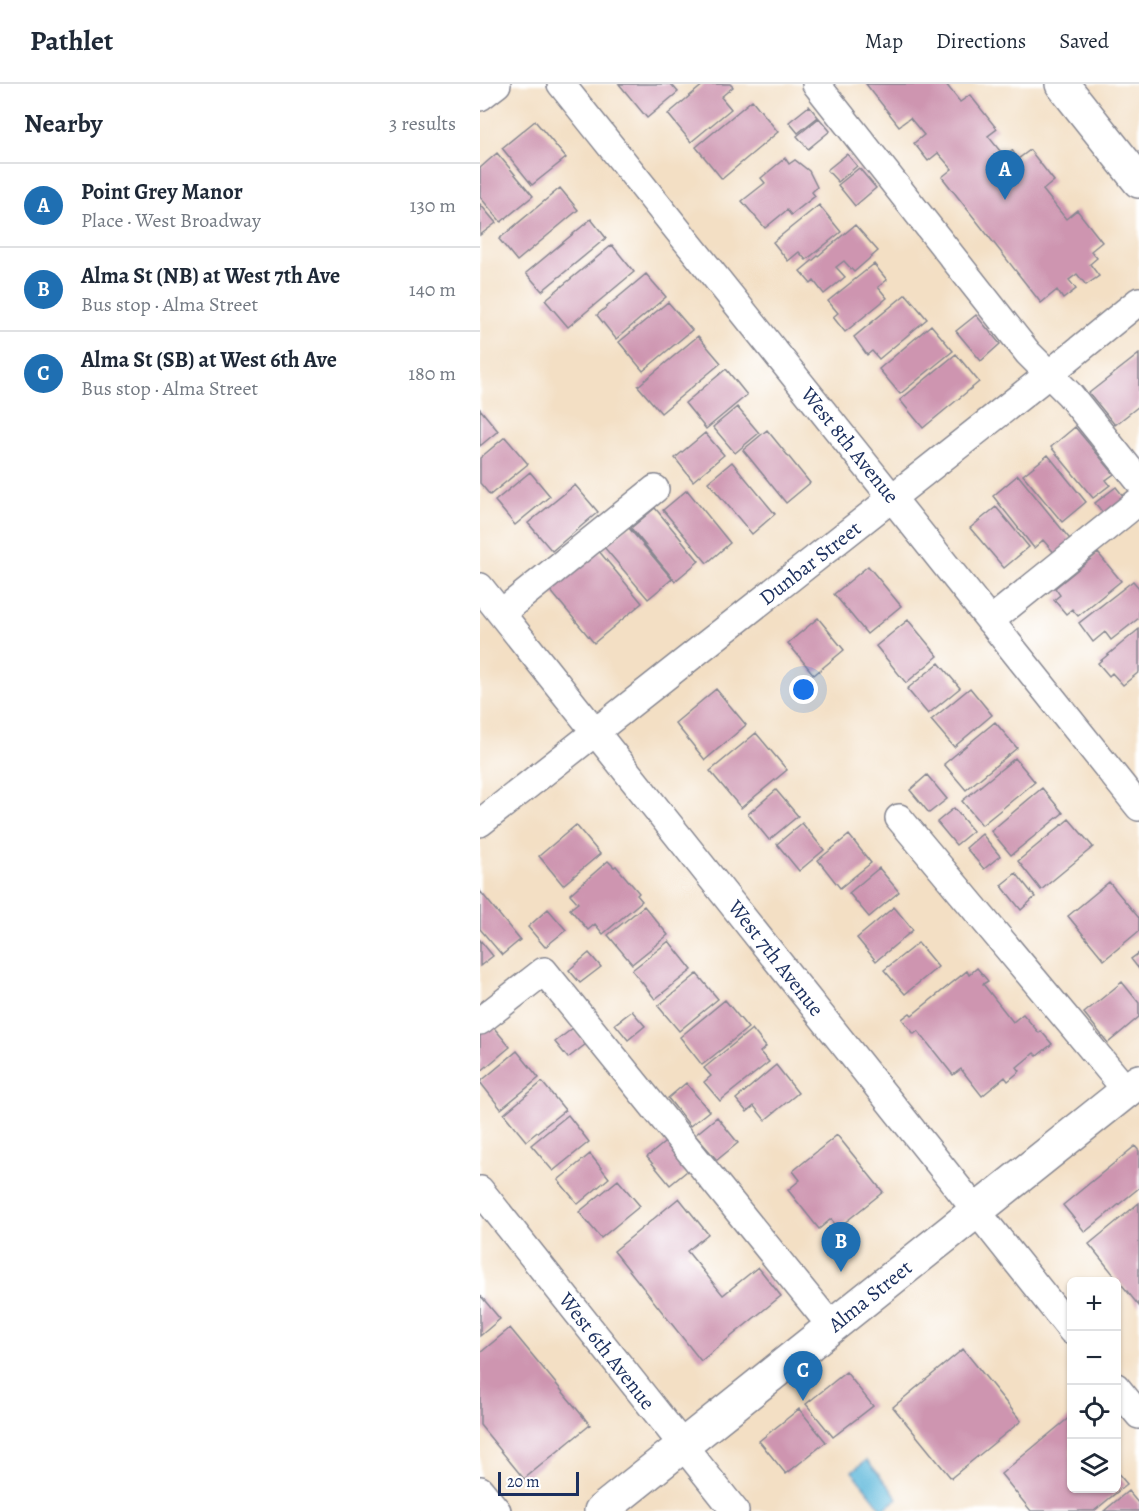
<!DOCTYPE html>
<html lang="en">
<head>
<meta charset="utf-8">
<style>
	:root { --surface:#fff; --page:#f6f6f7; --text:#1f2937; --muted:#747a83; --line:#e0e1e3; --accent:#1f6fb2 }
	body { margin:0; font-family:Alegreya,serif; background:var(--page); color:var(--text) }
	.controls { position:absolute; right:18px; bottom:18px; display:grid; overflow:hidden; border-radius:9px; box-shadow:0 2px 4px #0004 }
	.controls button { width:54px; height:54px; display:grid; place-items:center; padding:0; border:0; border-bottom:2px solid var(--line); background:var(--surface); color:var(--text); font:30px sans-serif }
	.scale { position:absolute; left:18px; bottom:15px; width:81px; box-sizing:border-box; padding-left:6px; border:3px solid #1b2f5e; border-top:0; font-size:16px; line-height:21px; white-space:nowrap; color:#1b2f5e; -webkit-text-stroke:4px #fff; paint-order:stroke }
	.you { position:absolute; left:324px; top:606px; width:21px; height:21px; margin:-15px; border:4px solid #fff; border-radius:50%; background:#1a73e8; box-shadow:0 0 0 9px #1a73e833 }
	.badge { display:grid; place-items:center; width:39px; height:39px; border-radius:50%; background:var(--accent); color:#fff; font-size:20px; font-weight:700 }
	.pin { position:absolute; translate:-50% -50px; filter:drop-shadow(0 2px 3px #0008) }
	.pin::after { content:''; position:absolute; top:32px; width:21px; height:18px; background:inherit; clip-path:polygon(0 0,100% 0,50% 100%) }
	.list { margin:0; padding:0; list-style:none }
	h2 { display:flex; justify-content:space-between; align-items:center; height:78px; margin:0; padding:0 24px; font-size:26px }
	h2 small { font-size:20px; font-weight:400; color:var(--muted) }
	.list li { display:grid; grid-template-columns:39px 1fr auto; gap:18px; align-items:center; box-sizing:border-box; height:84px; padding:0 24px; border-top:2px solid var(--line) }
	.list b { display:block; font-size:22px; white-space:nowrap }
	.list p { margin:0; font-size:20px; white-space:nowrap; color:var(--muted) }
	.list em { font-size:20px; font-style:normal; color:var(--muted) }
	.icon { flex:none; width:33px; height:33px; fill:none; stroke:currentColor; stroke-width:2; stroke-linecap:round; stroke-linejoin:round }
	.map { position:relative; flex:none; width:659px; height:1427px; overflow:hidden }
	header { display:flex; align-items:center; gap:36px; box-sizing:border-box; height:84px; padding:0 30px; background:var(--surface); border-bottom:2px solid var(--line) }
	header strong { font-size:28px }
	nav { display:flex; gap:33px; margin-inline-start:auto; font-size:21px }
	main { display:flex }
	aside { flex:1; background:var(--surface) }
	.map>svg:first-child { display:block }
	.water { fill:#5cb7da; stroke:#3c739c; stroke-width:1.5 }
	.building { fill:#ce95b0 }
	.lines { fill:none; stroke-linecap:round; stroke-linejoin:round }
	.minor-casing { stroke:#878791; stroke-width:30 }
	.major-casing { stroke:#878791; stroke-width:36 }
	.minor { stroke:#fff; stroke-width:27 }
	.major { stroke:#fff; stroke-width:33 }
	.labels { text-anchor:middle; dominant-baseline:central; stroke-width:4.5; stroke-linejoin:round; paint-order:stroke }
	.street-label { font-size:21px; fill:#1b2f5e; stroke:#fff }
</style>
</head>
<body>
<header>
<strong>Pathlet</strong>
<nav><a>Map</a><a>Directions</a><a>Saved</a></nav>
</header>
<main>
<aside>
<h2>Nearby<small>3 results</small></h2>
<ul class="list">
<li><span class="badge">A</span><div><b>Point Grey Manor</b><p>Place · West Broadway</p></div><em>130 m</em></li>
<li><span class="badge">B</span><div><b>Alma St (NB) at West 7th Ave</b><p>Bus stop · Alma Street</p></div><em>140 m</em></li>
<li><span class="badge">C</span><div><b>Alma St (SB) at West 6th Ave</b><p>Bus stop · Alma Street</p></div><em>180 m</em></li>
</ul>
</aside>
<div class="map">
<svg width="659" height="1427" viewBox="0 0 659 1427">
	<rect width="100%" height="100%" fill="#fff"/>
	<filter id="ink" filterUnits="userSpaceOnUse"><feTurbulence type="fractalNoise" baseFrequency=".0167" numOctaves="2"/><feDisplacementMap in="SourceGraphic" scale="12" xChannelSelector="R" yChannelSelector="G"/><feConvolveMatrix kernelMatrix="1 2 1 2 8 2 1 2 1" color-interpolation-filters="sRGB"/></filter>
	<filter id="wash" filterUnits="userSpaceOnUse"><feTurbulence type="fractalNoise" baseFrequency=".008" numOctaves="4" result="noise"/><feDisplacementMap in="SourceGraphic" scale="24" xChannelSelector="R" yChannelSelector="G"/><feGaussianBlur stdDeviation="1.35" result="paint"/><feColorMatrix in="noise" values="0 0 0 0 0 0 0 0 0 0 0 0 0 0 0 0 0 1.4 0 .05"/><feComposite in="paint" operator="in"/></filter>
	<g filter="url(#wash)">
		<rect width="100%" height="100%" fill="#f3dfc4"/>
		<path class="water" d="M 387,1376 L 418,1414 L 403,1426 L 372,1387 Z"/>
		<g id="blocks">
			<path class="building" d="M 139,0 L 191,0 L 198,8 L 167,34 Z
				M 224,0 L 250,0 L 253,3 L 241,13 L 251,25 L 211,58 L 188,30 Z
				M 386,0 L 466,0 L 480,18 L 490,11 L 517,45 L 508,52 L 524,72 L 532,66 L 538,75 L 550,66 L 574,97 L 563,106 L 586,135 L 597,126 L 622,158 L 611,167 L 617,174 L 610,180 L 619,192 L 606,201 L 597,190 L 589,196 L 596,205 L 583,215 L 577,206 L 561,219 L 462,93 L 472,85 L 458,69 L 448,77 L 434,59 L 444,51 L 430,34 L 419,42 Z
				M 272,16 L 298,48 L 242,95 L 216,63 Z
				M 329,22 L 338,33 L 318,49 L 309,38 Z
				M 339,34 L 350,47 L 328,65 L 317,52 Z
				M 55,37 L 86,74 L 52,101 L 22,64 Z
				M 17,69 L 53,112 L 21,138 L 0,113 L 0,84 Z
				M 367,70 L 377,82 L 358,98 L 347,86 Z
				M 305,74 L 309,80 L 315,76 L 329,87 L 337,103 L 332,108 L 335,112 L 311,131 L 307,126 L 285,144 L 262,117 L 285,99 L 281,94 Z
				M 379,84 L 396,104 L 375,122 L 358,101 Z
				M 80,104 L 98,126 L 37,177 L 19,155 Z
				M 0,120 L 16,139 L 0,151 Z
				M 339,121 L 361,148 L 326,176 L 319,168 L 308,177 L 293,158 Z
				M 111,135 L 126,154 L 62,207 L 46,189 Z
				M 375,141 L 398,167 L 374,188 L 364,177 L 356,183 L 365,193 L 344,210 L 334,197 L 331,200 L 320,187 Z
				M 132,161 L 154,188 L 88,243 L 65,216 Z
				M 394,180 L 407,196 L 398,203 L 407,214 L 365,248 L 353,233 L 358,229 L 348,217 Z
				M 166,190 L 186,213 L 136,255 L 117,231 Z
				M 426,210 L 447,235 L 399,275 L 392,267 L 387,271 L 374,253 Z
				M 188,218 L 212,246 L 163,287 L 139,258 Z
				M 496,231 L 520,260 L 501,277 L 476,247 Z
				M 451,241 L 473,267 L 420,310 L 399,285 Z
				M 218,252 L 241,279 L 181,329 L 158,302 Z
				M 476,270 L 499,298 L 443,344 L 420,316 Z
				M 659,270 L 659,322 L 635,341 L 609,309 Z
				M 246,285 L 267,311 L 226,345 L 205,319 Z
				M 257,323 L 279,349 L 255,369 L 233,343 Z
				M 0,325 L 18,347 L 0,362 Z
				M 595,343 L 634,390 L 626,396 L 630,401 L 613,414 L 571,363 Z
				M 287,346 L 330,399 L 306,419 L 263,366 Z
				M 225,349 L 244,371 L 213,397 L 195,374 Z
				M 25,353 L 48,380 L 10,411 L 0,399 L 0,374 Z
				M 568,371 L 606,418 L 582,438 L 543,391 Z
				M 252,378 L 295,430 L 272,450 L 228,398 Z
				M 50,388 L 70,412 L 35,441 L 15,417 Z
				M 538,391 L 593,459 L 577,472 L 563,456 L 554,464 L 513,412 Z
				M 95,401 L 118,428 L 72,467 L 48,439 Z
				M 636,403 L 647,417 L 627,434 L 615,419 Z
				M 207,406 L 250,459 L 227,479 L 183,426 Z
				M 516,423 L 549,463 L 524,484 L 490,444 Z
				M 175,424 L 219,477 L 195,497 L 151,444 Z
				M 148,443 L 192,495 L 168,515 L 124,463 Z
				M 118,466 L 162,519 L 114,559 L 70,506 Z
				M 618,469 L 641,497 L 598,532 L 592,525 L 586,530 L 574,516 L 580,511 L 575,504 Z
				M 388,482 L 421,522 L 387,550 L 354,510 Z
				M 653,497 L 659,504 L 659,534 L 631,556 L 625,548 L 613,558 L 599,539 Z
				M 338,534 L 364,566 L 334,591 L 308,559 Z
				M 428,536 L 458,572 L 426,599 L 396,562 Z
				M 659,545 L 659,588 L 643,601 L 632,589 L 629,592 L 618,579 Z
				M 459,579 L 480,604 L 448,630 L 427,605 Z
				M 490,604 L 512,631 L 474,663 L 451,636 Z
				M 236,605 L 266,641 L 225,676 L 195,639 Z
				M 515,638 L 537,664 L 486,706 L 464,680 Z
				M 276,649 L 307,686 L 261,724 L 230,687 Z
				M 535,674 L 555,698 L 502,741 L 482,717 Z
				M 447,691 L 467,715 L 449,729 L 430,706 Z
				M 562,704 L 583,729 L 531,771 L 511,747 Z
				M 296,706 L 318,732 L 289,756 L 268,730 Z
				M 474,724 L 493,747 L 476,761 L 457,738 Z
				M 589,735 L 613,763 L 561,806 L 538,777 Z
				M 322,739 L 344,766 L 319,787 L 297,760 Z
				M 96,741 L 120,770 L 83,801 L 59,772 Z
				M 502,750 L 520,772 L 504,785 L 486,764 Z
				M 369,751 L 391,779 L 360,804 L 338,776 Z
				M 128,777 L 134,783 L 136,782 L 147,795 L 159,809 L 157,811 L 162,817 L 123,850 L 115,840 L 108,846 L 90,825 L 98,819 L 90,810 Z
				M 399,784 L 419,808 L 389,833 L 369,809 Z
				M 536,789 L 555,813 L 541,826 L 521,801 Z
				M 629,798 L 659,834 L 659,847 L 624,876 L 588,832 Z
				M 0,807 L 40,856 L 22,871 L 0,845 Z
				M 164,822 L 188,851 L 152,880 L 128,851 Z
				M 414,823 L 433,846 L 396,877 L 377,854 Z
				M 68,825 L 86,846 L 65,863 L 48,843 Z
				M 0,856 L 13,872 L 0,882 Z
				M 189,857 L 212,886 L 175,915 L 152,886 Z
				M 438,859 L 458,883 L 425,910 L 404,886 Z
				M 109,869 L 121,883 L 100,899 L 89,886 Z
				M 659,869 L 659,885 L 651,875 Z
				M 497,884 L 508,897 L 503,900 L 533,938 L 543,930 L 559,949 L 561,947 L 572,960 L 557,972 L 554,969 L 537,983 L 540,987 L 528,997 L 525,993 L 502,1012 L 481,985 L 473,991 L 438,947 L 434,950 L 422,935 L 430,929 L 432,931 L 487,887 L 489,891 Z
				M 217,890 L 238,915 L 199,947 L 178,922 Z
				M 642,898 L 659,919 L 659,933 L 628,959 L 604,929 Z
				M 245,916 L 268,944 L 222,981 L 200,953 Z
				M 152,927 L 165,942 L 148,956 L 135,940 Z
				M 9,938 L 30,963 L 0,988 L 0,945 Z
				M 93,944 L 106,960 L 88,974 L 75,958 Z
				M 272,945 L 286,963 L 280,968 L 289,978 L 240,1017 L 224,998 L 231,992 L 224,984 Z
				M 37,967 L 59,994 L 21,1025 L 0,998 Z
				M 296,981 L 318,1009 L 285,1036 L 274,1022 L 267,1028 L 256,1015 Z
				M 62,998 L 85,1026 L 46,1057 L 24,1030 Z
				M 206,999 L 229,1027 L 210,1042 L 188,1014 Z
				M 88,1031 L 109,1058 L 73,1087 L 51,1061 Z
				M 237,1033 L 258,1059 L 237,1076 L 215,1051 Z
				M 357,1051 L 403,1108 L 358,1144 L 351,1135 L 339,1145 L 308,1106 L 320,1096 L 313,1087 Z
				M 189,1055 L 212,1083 L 190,1101 L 167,1073 Z
				M 655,1062 L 659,1067 L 659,1104 L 605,1148 L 583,1121 Z
				M 110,1070 L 129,1094 L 98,1120 L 78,1096 Z
				M 138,1096 L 160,1122 L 121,1154 L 99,1128 Z
				M 199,1114 L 228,1150 L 207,1167 L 243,1211 L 278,1183 L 301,1212 L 221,1277 L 134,1167 Z
				M 659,1119 L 659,1222 L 609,1160 Z
				M 0,1211 L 20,1235 L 0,1252 Z
				M 30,1244 L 110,1341 L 44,1395 L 0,1341 L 0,1269 Z
				M 483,1265 L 541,1337 L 471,1394 L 413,1323 Z
				M 366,1288 L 393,1322 L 353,1353 L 326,1320 Z
				M 319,1325 L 346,1358 L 306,1390 L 279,1357 Z
				M 591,1332 L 591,1404 L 636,1404 L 636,1387 L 647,1400 L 614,1427 L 551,1427 L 521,1390 Z
				M 648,1407 L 659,1420 L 659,1427 L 624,1427 Z"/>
		</g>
	</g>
	<g filter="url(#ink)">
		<use href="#blocks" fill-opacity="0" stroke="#878791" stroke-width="1.5"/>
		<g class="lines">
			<defs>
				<path id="minor" d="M 81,0 L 659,723
					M 336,0 L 548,269 L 590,311 L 659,397
					M 0,13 L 17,0
					M 0,503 L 592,1247
					M 21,529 L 175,405
					M 510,537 L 659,417
					M 419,734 L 647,1007
					M 0,739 L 569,290 L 659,217
					M 0,937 L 64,887 L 352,1243
					M 0,1106 L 255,1427
					M 636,1303 L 659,1331
					M 0,1406 L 17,1427"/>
				<path id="major" d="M 582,0 L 659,97
					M 121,1427 L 659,997"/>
			</defs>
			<use href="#minor" class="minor-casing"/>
			<use href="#major" class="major-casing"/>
			<use href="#minor" class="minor"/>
			<use href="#major" class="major"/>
		</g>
	</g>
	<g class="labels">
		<g class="street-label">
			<text transform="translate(370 361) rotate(51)">West 8th Avenue</text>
			<text transform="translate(330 479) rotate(-38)">Dunbar Street</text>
			<text transform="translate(296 874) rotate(52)">West 7th Avenue</text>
			<text transform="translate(390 1212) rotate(-39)">Alma Street</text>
			<text transform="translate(127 1267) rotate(52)">West 6th Avenue</text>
		</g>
	</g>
</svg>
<div class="controls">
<button>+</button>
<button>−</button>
<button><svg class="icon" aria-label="locate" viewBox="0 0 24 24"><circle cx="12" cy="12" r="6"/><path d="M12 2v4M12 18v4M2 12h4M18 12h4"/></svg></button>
<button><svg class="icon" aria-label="layers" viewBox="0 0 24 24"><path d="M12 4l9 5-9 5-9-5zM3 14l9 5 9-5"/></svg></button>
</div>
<div class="scale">20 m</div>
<div class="you"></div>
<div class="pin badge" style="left:525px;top:116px">A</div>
<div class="pin badge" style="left:361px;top:1188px">B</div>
<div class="pin badge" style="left:323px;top:1317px">C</div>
</div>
</main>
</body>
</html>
